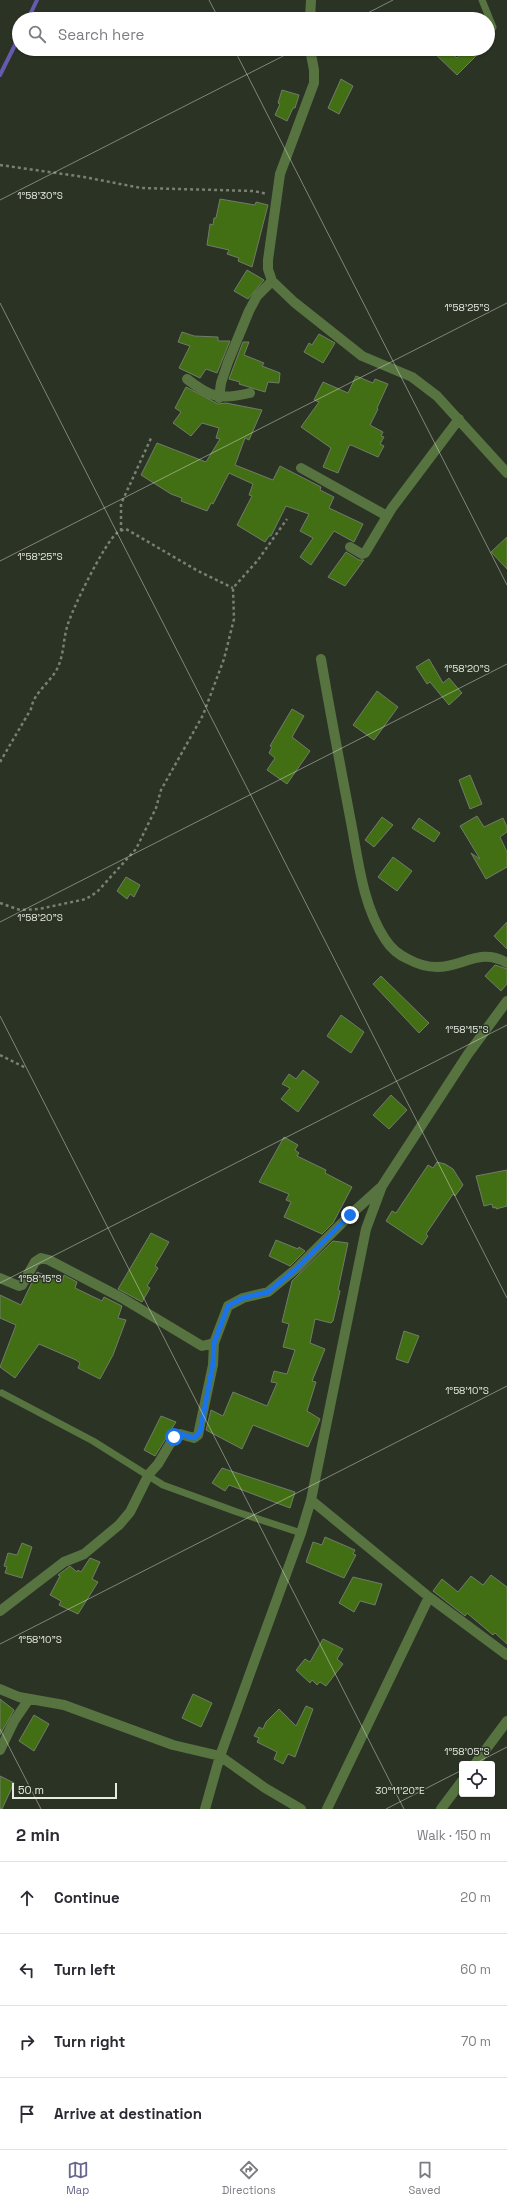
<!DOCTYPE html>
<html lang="en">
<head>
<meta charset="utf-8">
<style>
	:root { --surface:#fff; --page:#f2f2f3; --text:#2b2b33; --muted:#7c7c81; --line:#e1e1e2; --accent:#68668c }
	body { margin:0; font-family:"Space Grotesk",sans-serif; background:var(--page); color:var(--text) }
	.controls { position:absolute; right:12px; bottom:12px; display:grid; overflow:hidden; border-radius:4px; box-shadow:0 1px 3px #0004 }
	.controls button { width:36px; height:36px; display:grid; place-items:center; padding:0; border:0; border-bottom:1px solid var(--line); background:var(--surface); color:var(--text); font:20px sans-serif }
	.scale { position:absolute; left:12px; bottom:10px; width:105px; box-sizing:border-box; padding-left:4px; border:2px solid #e6ebe2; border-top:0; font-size:11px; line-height:14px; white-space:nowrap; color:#e6ebe2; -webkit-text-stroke:3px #2b3325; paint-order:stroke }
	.stop { position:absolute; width:12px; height:12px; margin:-9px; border:3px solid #1a73e8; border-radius:50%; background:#fff }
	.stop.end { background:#1a73e8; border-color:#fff; box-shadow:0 1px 4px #0008 }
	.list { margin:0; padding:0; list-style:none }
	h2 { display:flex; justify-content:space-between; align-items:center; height:52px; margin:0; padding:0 16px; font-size:17px }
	h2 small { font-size:13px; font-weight:400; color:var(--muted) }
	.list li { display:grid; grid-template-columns:26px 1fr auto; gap:12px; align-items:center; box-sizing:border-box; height:72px; padding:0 16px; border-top:1px solid var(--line) }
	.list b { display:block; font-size:15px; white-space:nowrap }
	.list em { font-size:13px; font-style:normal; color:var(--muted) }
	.icon { flex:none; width:22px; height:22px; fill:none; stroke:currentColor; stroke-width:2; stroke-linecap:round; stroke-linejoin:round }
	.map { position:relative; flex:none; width:507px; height:1809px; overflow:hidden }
	.search { position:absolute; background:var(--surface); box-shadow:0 1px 3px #0004; left:12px; right:12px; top:12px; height:44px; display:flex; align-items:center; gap:10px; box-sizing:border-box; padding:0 14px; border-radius:22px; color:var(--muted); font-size:15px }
	.sheet { height:340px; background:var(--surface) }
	nav { display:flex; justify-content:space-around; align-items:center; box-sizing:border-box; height:56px; border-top:1px solid var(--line); background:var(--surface); font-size:11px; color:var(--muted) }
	nav a { display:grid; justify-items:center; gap:2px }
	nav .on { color:var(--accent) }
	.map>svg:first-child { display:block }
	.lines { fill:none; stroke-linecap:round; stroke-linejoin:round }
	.stream { stroke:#655bae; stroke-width:4 }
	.building { fill:#436f14; stroke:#717b6b }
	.path { stroke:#798074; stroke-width:2.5; stroke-dasharray:3 3; stroke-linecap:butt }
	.lane { stroke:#577440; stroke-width:7 }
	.street { stroke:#577440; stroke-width:10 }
	.route { stroke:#1a73e8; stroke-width:5 }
	.ticks { fill:none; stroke:#e6ebe2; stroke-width:1; stroke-opacity:0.45 }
	.ticks-label { font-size:10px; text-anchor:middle; fill:#e6ebe2; stroke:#2b3325; stroke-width:3; stroke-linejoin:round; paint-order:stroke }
</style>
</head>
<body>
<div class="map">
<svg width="507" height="1809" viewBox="0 0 507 1809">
	<rect width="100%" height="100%" fill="#2b3325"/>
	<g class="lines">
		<path class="stream" d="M 28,19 L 37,0
			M 0,75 L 19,37"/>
	</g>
	<path class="building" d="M 430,49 L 447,49 L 457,58 L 466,49 L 469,49 L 476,56 L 457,75 Z
		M 341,79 L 353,86 L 339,114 L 328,108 Z
		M 282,90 L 299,95 L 295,108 L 293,108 L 287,121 L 275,115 L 280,104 L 278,103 Z
		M 220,199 L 255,205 L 256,202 L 268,205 L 252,267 L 238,261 L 239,258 L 227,254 L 229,250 L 207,245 L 210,224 L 213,225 L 214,218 L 216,218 Z
		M 247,270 L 264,280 L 248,299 L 234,291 Z
		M 182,332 L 194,336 L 218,337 L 218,341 L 230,341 L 217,373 L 206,369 L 200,378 L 179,368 L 190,346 L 178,342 Z
		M 319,334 L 335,343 L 323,363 L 304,352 L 309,343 L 312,345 Z
		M 243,342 L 249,342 L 244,355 L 264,363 L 262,366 L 280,373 L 279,383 L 268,382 L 265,392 L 239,384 L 240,382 L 229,379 Z
		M 356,376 L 373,383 L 375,379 L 388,384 L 377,408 L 378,409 L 370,425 L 383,432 L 381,436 L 384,437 L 380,444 L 384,446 L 378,457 L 351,445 L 349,446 L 338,473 L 323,467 L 331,448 L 301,427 L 319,402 L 314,400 L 323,382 L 348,393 Z
		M 186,387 L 218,404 L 226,403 L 262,410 L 249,440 L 245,438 L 235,465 L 273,480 L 280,466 L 321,487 L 320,490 L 334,497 L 329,508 L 363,524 L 354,542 L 334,531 L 311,565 L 300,557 L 313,538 L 300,531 L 309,514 L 286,506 L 271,536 L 269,536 L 265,542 L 237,525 L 252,496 L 249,495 L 253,484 L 229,473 L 213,504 L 211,503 L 207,511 L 181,501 L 182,498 L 171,494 L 141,475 L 157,443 L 206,462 L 220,439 L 216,438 L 219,428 L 202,423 L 191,436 L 173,423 L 181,412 L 175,408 Z
		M 507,537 L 507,569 L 491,552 Z
		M 346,552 L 359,560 L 364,560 L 345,586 L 328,577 Z
		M 429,659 L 443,683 L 449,678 L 462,693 L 449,705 L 430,682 L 427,684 L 416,667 Z
		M 377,691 L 398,707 L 374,740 L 353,725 Z
		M 292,709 L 304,716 L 292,737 L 310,751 L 287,784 L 267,770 L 275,758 L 269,753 L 272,747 L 270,746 Z
		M 470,775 L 482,804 L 470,809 L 459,780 Z
		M 477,816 L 484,827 L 503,818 L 507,827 L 507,832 L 500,837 L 507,852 L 507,867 L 486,879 L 471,853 L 480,859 L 460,826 Z
		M 382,817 L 393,825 L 374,847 L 365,840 Z
		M 419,818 L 440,833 L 434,842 L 412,828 Z
		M 393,857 L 412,871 L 397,891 L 378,877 Z
		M 126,877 L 140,885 L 134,897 L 130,894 L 127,899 L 117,891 Z
		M 507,922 L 507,949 L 494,936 Z
		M 495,965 L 507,969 L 507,984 L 501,991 L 485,976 Z
		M 381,976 L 429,1023 L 419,1033 L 373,984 Z
		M 341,1015 L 364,1032 L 351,1053 L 327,1036 Z
		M 303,1070 L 319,1082 L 298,1112 L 281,1099 L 290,1088 L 282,1084 L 289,1074 L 296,1079 Z
		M 391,1095 L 407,1110 L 389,1129 L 373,1115 Z
		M 284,1137 L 298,1145 L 295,1150 L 299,1153 L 297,1156 L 326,1170 L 325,1173 L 352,1187 L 333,1223 L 322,1234 L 284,1217 L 291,1202 L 286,1200 L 289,1194 L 259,1182 Z
		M 437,1162 L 445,1164 L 453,1169 L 463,1185 L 455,1196 L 453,1194 L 426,1234 L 428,1236 L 422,1245 L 386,1221 L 392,1211 L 396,1213 L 428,1165 L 433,1168 Z
		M 507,1170 L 507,1206 L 496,1209 L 496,1207 L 493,1208 L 492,1204 L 484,1206 L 476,1176 Z
		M 151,1233 L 169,1242 L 155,1266 L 158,1268 L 147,1286 L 150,1288 L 142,1302 L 118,1289 Z
		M 276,1240 L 298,1249 L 299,1247 L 305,1251 L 290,1266 L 269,1256 Z
		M 333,1241 L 348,1243 L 338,1290 L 340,1291 L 333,1321 L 331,1323 L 315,1319 L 310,1343 L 325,1349 L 312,1381 L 316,1382 L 307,1411 L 320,1419 L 308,1447 L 253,1425 L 242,1449 L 206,1430 L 211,1410 L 223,1416 L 233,1392 L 267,1406 L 277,1383 L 271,1382 L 274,1371 L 287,1374 L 295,1350 L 283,1347 L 289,1324 L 282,1322 L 292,1281 Z
		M 37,1272 L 62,1282 L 64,1275 L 77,1282 L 75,1288 L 102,1301 L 104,1297 L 122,1306 L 118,1318 L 126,1320 L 113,1355 L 100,1379 L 78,1368 L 80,1363 L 76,1360 L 39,1344 L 15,1378 L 0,1367 L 16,1325 L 0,1318 L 0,1295 L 21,1305 Z
		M 404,1331 L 419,1336 L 408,1363 L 396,1359 Z
		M 161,1416 L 176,1422 L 155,1456 L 144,1450 Z
		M 222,1468 L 295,1492 L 290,1508 L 229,1485 L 225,1491 L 212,1483 Z
		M 325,1537 L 355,1550 L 353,1554 L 356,1555 L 344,1578 L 306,1562 L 313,1542 L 322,1545 Z
		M 22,1543 L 32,1547 L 22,1578 L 5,1573 L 7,1567 L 4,1566 L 8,1553 L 17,1555 Z
		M 90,1558 L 100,1562 L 92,1579 L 98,1582 L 78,1614 L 59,1605 L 61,1601 L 50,1595 L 60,1576 L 58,1575 L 70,1566 L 77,1572 L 78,1570 L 81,1572 Z
		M 491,1575 L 507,1587 L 507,1644 L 495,1633 L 493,1635 L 467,1613 L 465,1616 L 433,1591 L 442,1579 L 458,1592 L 471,1576 L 483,1585 Z
		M 353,1577 L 382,1584 L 375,1605 L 360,1601 L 354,1612 L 339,1603 Z
		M 323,1639 L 343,1649 L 337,1659 L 343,1664 L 326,1686 L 320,1682 L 317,1685 L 312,1680 L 310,1683 L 296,1670 L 305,1659 L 310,1662 Z
		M 193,1694 L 212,1703 L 201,1727 L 182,1718 Z
		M 0,1699 L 14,1710 L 0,1735 Z
		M 306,1706 L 313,1709 L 295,1757 L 288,1754 L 283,1764 L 274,1759 L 277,1752 L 257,1742 L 259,1738 L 254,1736 L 259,1727 L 263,1729 L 266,1722 L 279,1709 L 296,1726 Z
		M 34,1715 L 49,1724 L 34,1751 L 19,1741 Z
		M 0,1776 L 14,1783 L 2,1809 L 0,1809 Z"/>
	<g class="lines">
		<path class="path" d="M 0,165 L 84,177 L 141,188 L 254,191 L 267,194
			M 121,531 L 121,504 L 152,436
			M 0,762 L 31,709 C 34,692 49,684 57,669 C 64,655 63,641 67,627 C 71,611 105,542 117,533 C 119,531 123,530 126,529 L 198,571 L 233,588
			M 0,903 L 20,910 L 39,909 L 86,899 L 97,892 L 136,849 L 156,808 L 161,790 L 203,715 L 224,659 L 234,619 L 233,588 L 258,560 L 287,519
			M 0,1055 L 26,1068"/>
		<path class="lane" d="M 482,0 L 493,27
			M 2,1393 L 93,1441 L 163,1485 L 237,1512 L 301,1533"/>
		<path class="street" d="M 310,19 L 311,0
			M 310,49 L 314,70 L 314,83 L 280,174 L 268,260 L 268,269 L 272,281 L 294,302 L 362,356 L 412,377 L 437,396 L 507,473
			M 187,379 C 211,398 220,400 250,393
			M 219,398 L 221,383 L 228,362 L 249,311 L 257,296 L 272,281
			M 301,468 L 387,516
			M 350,547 L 362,554 L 365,553 L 392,508 L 459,419
			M 321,659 C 330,712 340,764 350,817 C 358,857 362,905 385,939 C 390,947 399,955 408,959 C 417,964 427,967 437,967 C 463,967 480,947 507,963
			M 0,1278 L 19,1286 L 22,1285 L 35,1262 L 41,1258 L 49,1260 L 122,1298 L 202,1346 L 214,1343 L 228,1306 L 243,1298 L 268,1292 L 296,1269 L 350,1215 L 380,1188
			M 311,1500 L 429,1597 L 507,1655
			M 0,1611 L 64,1562 L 84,1554 L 119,1525 L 130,1512 L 149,1474 L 158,1464 L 174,1437 L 180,1434 L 194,1438 L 198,1435 L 213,1365 L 214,1343
			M 0,1689 L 19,1697 L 64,1705 L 173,1745 L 220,1756 L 265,1788 L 301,1809
			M 0,1750 L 14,1721 L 29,1699
			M 475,1764 L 507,1721
			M 205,1809 L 220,1756 L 301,1533 L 311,1500 L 366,1229 L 382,1186 L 468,1054 L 507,1001
			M 327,1809 L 429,1597
			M 441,1809 L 462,1781"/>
	</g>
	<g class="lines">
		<path class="route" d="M 174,1437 L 180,1434 L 194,1438 L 200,1432 L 213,1364 L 214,1343 L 228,1306 L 243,1298 L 268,1292 L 296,1269 L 350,1215"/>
	</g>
	<path class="ticks" d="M 209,0 L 219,19M 356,19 L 393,0M 234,49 L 507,585M 0,200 L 297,49M 0,303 L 507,1298M 0,561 L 507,303M 0,922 L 507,664M 0,1016 L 404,1809M 0,1283 L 507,1025M 0,1644 L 507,1386M 0,1729 L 41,1809M 474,1764 L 507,1747M 386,1809 L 462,1770"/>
	<g class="ticks-label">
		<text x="40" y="199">1°58'30"S</text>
		<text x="467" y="311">1°58'25"S</text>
		<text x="40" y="560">1°58'25"S</text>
		<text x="467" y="672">1°58'20"S</text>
		<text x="40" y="921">1°58'20"S</text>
		<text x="467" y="1033">1°58'15"S</text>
		<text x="40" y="1282">1°58'15"S</text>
		<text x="467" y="1394">1°58'10"S</text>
		<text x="40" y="1643">1°58'10"S</text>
		<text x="467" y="1755">1°58'05"S</text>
		<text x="400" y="1794">30°11'20"E</text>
	</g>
</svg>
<div class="controls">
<button><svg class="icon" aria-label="locate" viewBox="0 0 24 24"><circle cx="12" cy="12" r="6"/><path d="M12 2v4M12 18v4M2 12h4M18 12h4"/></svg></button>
</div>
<div class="scale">50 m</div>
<div class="stop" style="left:174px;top:1437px"></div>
<div class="stop end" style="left:350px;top:1215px"></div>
<div class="search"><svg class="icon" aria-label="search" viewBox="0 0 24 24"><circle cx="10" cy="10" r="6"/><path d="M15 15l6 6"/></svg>Search here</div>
</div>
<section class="sheet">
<h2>2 min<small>Walk · 150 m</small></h2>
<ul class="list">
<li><svg class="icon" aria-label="ahead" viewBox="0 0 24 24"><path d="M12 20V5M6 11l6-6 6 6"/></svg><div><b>Continue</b></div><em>20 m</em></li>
<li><svg class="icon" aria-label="left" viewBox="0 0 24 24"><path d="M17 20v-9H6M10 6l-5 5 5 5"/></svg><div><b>Turn left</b></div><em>60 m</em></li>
<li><svg class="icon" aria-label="right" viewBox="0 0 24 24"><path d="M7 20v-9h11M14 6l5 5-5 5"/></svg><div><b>Turn right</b></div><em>70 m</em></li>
<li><svg class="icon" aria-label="arrive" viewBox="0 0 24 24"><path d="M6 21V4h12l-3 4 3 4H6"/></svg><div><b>Arrive at destination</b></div></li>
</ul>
</section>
<nav>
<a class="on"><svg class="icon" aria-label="map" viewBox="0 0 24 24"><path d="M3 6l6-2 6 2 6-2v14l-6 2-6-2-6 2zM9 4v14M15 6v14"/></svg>Map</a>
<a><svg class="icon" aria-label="directions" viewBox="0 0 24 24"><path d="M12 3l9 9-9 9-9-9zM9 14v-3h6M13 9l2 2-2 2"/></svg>Directions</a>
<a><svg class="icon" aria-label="saved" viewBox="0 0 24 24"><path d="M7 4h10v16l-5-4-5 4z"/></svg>Saved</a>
</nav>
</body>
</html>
